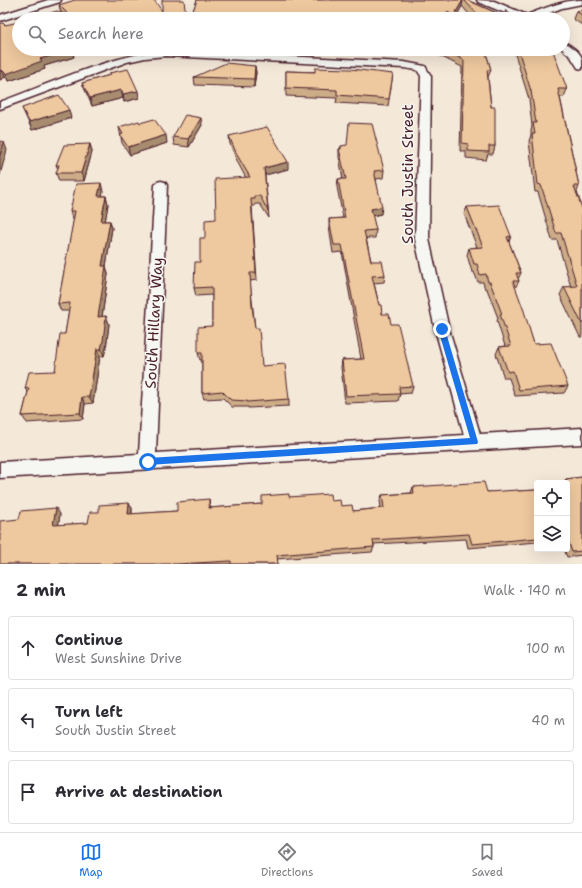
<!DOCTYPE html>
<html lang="en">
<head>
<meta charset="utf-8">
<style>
	:root { --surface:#fff; --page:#f2f2f3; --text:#2b2b33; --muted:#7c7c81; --line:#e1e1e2; --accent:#1a73e8 }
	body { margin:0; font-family:"Shantell Sans",sans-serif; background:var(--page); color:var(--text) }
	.controls { position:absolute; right:12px; bottom:12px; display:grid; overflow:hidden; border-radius:4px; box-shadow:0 4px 16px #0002 }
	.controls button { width:36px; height:36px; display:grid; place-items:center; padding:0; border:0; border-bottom:1px solid var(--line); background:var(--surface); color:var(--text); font:20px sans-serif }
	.stop { position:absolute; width:12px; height:12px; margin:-9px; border:3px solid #1a73e8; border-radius:50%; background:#fff }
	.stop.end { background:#1a73e8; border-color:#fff; box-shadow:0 1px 4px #0008 }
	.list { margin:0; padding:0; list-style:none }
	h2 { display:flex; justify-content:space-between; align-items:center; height:52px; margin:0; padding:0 16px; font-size:17px }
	h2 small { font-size:13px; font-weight:400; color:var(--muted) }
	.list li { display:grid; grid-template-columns:26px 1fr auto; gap:12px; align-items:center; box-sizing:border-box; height:64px; margin:0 8px 8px; padding:0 8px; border:1px solid var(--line); border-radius:4px }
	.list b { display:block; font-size:15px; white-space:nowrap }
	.list p { margin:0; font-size:13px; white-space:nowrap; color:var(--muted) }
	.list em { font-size:13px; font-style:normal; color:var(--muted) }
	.icon { flex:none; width:22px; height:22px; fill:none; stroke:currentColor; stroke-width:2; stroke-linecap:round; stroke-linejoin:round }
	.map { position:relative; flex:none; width:582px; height:564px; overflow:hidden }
	.search { position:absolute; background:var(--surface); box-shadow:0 4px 16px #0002; left:12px; right:12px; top:12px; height:44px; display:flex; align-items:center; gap:10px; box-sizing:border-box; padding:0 14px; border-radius:22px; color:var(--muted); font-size:15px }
	.sheet { height:268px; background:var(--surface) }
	nav { display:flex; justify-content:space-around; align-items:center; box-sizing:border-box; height:56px; border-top:1px solid var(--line); background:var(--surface); font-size:11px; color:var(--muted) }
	nav a { display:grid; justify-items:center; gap:2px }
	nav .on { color:var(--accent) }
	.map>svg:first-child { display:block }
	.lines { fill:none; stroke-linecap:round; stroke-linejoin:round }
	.minor-casing { stroke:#4a1f2b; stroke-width:3 }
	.minor { fill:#f6f6f2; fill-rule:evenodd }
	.wall { fill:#cdac88; stroke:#4a1f2b }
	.shaded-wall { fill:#a78c6f; stroke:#4a1f2b }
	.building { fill:#eec89e; stroke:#4a1f2b }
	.route { fill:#1a73e8 }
	.labels { text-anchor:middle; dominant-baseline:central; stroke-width:3; stroke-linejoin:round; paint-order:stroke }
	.street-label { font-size:15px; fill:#4a1f2b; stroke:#f6f6f2 }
</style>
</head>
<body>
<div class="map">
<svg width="582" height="564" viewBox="0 0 582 564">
	<rect width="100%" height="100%" fill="#f4e8d9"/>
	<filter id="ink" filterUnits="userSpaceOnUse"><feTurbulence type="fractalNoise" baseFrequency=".025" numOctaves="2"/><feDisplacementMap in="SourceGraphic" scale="8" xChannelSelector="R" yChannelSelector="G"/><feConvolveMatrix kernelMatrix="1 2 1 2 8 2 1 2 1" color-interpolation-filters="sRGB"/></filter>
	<g filter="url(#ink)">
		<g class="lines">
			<defs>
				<path id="minor" d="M 48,0 L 61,0 L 60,2 L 0,21 L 0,15 Z
					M 477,0 L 494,1 L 527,15 C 545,8 563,0 582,0 L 582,4 L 562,8 L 533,19 L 520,19 L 478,2 Z
					M 563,42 C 569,44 581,52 582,59 C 582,62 582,66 582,69 L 578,68 L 571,57 L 562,49 Z
					M 166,50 L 404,62 L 425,66 L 431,76 L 429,239 L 449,329 L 480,434 L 582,428 L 582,444 L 0,478 L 0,462 L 139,454 L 155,185 L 157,182 L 161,181 L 165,182 L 167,185 L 156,453 L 464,435 L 435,329 L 415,239 L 421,76 L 417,70 L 404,68 L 166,56 L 145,58 L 127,62 L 0,109 L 0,102 C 52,83 111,55 166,50 Z"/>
			</defs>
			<use href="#minor" class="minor-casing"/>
			<use href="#minor" class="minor"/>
		</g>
		<path class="wall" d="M 197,0 L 467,0 L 504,16 L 506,10 L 514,19 L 473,19 L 462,6 L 455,19 L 190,19 Z
			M 59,5 L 162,11 L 31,19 L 61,13 Z
			M 582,10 L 582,25 L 573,19 L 576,11 Z
			M 0,24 L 19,49 L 87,49 L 73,54 L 74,57 L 44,66 L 45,69 L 9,81 L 5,77 L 0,80 Z
			M 439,49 L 485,49 L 491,70 L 488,77 L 495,146 L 493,154 L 488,154 L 486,160 L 466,158 L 466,151 L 460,151 L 462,67 L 438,55 Z
			M 500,49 L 543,49 L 567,89 L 564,97 L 560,97 L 579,186 L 577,192 L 582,208 L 582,337 L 580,337 L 560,295 L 564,287 L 571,287 L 557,240 L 552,240 L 538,192 L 535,192 L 529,141 L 531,135 L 531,131 L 532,126 L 529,99 L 514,51 L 503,53 Z
			M 255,66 L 256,73 L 254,87 L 195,85 L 194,77 Z
			M 286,71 L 393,74 L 388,106 L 336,103 L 337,98 L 286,96 Z
			M 110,75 L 139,98 L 124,102 L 123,98 L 92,106 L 85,90 L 82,83 Z
			M 22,108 L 71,118 L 32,130 Z
			M 140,123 L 167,143 L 130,155 L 122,143 L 119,127 Z
			M 202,125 L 189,147 L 174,145 L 173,137 Z
			M 229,136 L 288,169 L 265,175 L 269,218 L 260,204 L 255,204 L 255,206 L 252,206 L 257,280 L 250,281 L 255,328 L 262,366 L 289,399 L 289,406 L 248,408 L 248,407 L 232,407 L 223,398 L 204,399 L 202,393 L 202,360 L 200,360 L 198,353 L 212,326 L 212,295 L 196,296 L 194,288 L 200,262 L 205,238 L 216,219 L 246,178 L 238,163 L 230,144 Z
			M 90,144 L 92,152 L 84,181 L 59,181 L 56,173 L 58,169 L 56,165 Z
			M 341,146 L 384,170 L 383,178 L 376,179 L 381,214 L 372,216 L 376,230 L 375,238 L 366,238 L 371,261 L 385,275 L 384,282 L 374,283 L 379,305 L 382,314 L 391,324 L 413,386 L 411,393 L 400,394 L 398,401 L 345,403 L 341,367 L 342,360 L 361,359 L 342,252 L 333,253 L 329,227 L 329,219 L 343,218 L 337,187 L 338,179 L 343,179 L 339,157 L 339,149 L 340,149 Z
			M 103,191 L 102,196 L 106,196 L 108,204 L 105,221 L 110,221 L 112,228 L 106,266 L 108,274 L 102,317 L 106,316 L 109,324 L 106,348 L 104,356 L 100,356 L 93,403 L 85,404 L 83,419 L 27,423 L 22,416 L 28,392 L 25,389 L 55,371 L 65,334 L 69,311 L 61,311 L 58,304 L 74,219 L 72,219 L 70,211 Z
			M 467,207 L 511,236 L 509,242 L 521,273 L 518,279 L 519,281 L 515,288 L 534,344 L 568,386 L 564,393 L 515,396 L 509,378 L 504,378 L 496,354 L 499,347 L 505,346 L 497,321 L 498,318 L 487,289 L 485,289 L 483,282 L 478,282 L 474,272 L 472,272 L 467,255 L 469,248 L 477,247 L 464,214 Z
			M 582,477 L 582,555 L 567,557 L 564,549 L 567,549 L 567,483 L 562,483 L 566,479 Z
			M 413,487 L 487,492 L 518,491 L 537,490 L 537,542 L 468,548 L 466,539 L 374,544 L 374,547 L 372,552 L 277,559 L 278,564 L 0,564 L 19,519 L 60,514 L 58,525 L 88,523 L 132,508 L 132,514 L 177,511 L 210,505 L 210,508 L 262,504 L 289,497 L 331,501 L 341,506 L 353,511 L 381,508 L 380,501 L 382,495 L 411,493 Z"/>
		<path class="shaded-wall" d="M 463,0 L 462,6 L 455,19 L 452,19 Z
			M 70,49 L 87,49 L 73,54 L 74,57 L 44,66 L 45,69 L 9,81 L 6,74 L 40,59 Z
			M 504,49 L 514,49 L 514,51 L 503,53 Z
			M 255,66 L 256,73 L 254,87 L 254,79 Z
			M 2,70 L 5,77 L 0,80 L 0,71 Z
			M 121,90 L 123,98 L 92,106 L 90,98 Z
			M 138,91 L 139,98 L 124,102 L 123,94 Z
			M 69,110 L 71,118 L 32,130 L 29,122 Z
			M 201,118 L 202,125 L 189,147 L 188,139 Z
			M 166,135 L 167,143 L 130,155 L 128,147 Z
			M 4,142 L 7,150 L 0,175 L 0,155 Z
			M 90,144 L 92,152 L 84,181 L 81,173 Z
			M 288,162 L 288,169 L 265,175 L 264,168 Z
			M 101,183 L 103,191 L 101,204 L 98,196 Z
			M 106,196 L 108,204 L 104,229 L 101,221 Z
			M 382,207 L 381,214 L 370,216 L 371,209 Z
			M 110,221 L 112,228 L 106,266 L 108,274 L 101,324 L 98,317 L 102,266 Z
			M 106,316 L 109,324 L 106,348 L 104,356 L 101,349 Z
			M 97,349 L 100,356 L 93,403 L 89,397 Z
			M 82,397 L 85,404 L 83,419 L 80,413 Z
			M 209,499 L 210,505 L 210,513 L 209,508 Z
			M 129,503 L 132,508 L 131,520 L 128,514 Z
			M 56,508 L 60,514 L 58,530 L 53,525 Z"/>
		<path class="building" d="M 75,0 L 154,0 L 162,11 L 162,0 L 184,0 L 186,19 L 31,19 L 57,11 L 70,16 L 59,5 Z
			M 197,0 L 463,0 L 452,19 L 449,19 L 449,12 L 447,12 L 445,19 L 190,19 Z
			M 464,0 L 467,0 L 508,18 L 506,10 L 514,19 L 482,19 Z
			M 582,10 L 582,15 L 576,11 Z
			M 19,22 L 19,49 L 71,49 L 72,50 L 40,59 L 42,61 L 6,74 L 2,70 L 0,71 L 0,24 L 3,23 L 5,25 Z
			M 443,49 L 485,49 L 491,70 L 487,70 L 491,107 L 495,107 L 495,146 L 489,146 L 489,152 L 468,151 L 468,144 L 462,143 L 464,60 Z
			M 518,49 L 543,49 L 545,51 L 553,51 L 567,89 L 558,89 L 579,186 L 574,186 L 582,208 L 582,324 L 564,287 L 577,286 L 561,233 L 556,233 L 541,185 L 538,184 L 532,134 L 535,134 L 533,123 L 536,123 L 531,91 Z
			M 226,63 L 255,66 L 254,79 L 194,77 Z
			M 315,68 L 351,69 L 393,74 L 389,99 L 337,95 L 337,90 L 286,88 L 286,71 L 315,72 Z
			M 128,69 L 138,91 L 123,94 L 121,90 L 90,98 L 82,83 L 110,75 L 109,73 Z
			M 59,95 L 69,110 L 29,122 L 22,108 Z
			M 185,115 L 201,118 L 188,139 L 173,137 Z
			M 154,119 L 166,135 L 128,147 L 120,135 L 123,134 L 119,127 L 139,121 L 140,123 Z
			M 349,123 L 372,124 L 384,170 L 374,171 L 382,207 L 371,209 L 376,230 L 364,231 L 371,261 L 382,261 L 385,275 L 372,276 L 379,305 L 381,305 L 382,314 L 389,314 L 391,324 L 398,324 L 413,386 L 399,387 L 400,394 L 346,396 L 342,360 L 364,359 L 342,245 L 334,245 L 329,219 L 345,218 L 338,179 L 346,179 L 339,149 L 341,149 L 341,146 L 347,145 Z
			M 267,127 L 288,162 L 264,168 L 268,211 L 260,196 L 254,196 L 255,199 L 251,199 L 256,273 L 250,273 L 252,306 L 255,328 L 259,328 L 262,366 L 285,364 L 289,399 L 247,402 L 247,401 L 231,400 L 222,391 L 202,393 L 202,353 L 198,353 L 198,327 L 212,326 L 212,287 L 194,288 L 195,262 L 200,262 L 200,238 L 205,238 L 205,220 L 216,219 L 215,179 L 250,177 L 237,155 L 229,136 Z
			M 0,141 L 4,142 L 0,155 Z
			M 90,144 L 81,173 L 56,173 L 59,165 L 56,165 L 64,145 Z
			M 101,183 L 98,196 L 106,196 L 101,221 L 110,221 L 102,266 L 106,266 L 98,317 L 106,316 L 103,341 L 101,349 L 97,349 L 89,397 L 82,397 L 80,413 L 22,416 L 29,388 L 25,389 L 29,372 L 55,371 L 60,334 L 65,334 L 70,303 L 58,304 L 75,211 L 70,211 L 76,184 Z
			M 499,205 L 511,236 L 507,237 L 521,273 L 516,273 L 519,281 L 513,281 L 524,311 L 534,344 L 551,343 L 568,386 L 519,390 L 513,371 L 508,372 L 499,347 L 511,346 L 500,314 L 502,314 L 490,282 L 488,282 L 486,274 L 480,275 L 477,264 L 474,264 L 469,248 L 483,247 L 467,207 Z
			M 582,477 L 582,551 L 572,552 L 568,540 L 567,540 L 567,487 L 569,487 L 566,479 Z
			M 484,482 L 487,492 L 518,490 L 518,491 L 537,490 L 537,538 L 472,544 L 469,534 L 373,540 L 374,547 L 277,555 L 278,564 L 231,564 L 231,561 L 177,564 L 0,564 L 0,521 L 19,519 L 21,511 L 56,508 L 53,525 L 88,523 L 90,512 L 99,512 L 99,505 L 129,503 L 128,514 L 177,511 L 177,502 L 209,499 L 209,508 L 262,504 L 262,496 L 289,494 L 289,497 L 330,494 L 331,501 L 340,500 L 341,506 L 352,505 L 353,511 L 384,508 L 382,495 L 414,493 L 413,487 Z"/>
	</g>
	<path class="route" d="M 439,327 L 444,327 L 445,329 L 478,442 L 477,444 L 148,465 L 145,464 L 145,459 L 148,458 L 470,438 L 438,329 Z"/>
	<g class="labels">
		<g class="street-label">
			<text transform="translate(408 174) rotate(-90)">South Justin Street</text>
			<text transform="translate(154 323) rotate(-87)">South Hillary Way</text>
		</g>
	</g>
</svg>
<div class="controls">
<button><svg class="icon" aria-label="locate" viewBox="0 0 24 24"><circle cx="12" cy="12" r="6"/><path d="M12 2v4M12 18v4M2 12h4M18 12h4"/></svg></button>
<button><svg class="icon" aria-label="layers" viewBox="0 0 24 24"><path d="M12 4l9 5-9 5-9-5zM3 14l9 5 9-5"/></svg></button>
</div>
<div class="stop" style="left:148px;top:462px"></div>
<div class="stop end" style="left:442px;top:329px"></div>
<div class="search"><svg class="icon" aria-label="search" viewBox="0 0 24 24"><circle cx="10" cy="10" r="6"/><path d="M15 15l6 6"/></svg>Search here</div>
</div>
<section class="sheet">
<h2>2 min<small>Walk · 140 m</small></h2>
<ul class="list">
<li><svg class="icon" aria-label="ahead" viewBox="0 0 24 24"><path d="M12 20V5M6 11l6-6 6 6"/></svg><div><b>Continue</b><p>West Sunshine Drive</p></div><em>100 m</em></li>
<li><svg class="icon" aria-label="left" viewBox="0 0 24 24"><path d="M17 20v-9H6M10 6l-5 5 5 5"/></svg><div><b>Turn left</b><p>South Justin Street</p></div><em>40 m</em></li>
<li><svg class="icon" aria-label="arrive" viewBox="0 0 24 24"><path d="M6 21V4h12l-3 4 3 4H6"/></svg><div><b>Arrive at destination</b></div></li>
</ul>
</section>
<nav>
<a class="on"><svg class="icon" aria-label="map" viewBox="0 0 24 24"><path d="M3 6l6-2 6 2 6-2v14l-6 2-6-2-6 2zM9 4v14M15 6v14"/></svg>Map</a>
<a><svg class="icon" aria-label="directions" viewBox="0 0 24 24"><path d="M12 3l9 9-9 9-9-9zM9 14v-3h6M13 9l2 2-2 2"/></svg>Directions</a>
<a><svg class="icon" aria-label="saved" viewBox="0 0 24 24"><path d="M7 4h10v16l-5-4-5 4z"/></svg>Saved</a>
</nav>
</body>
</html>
